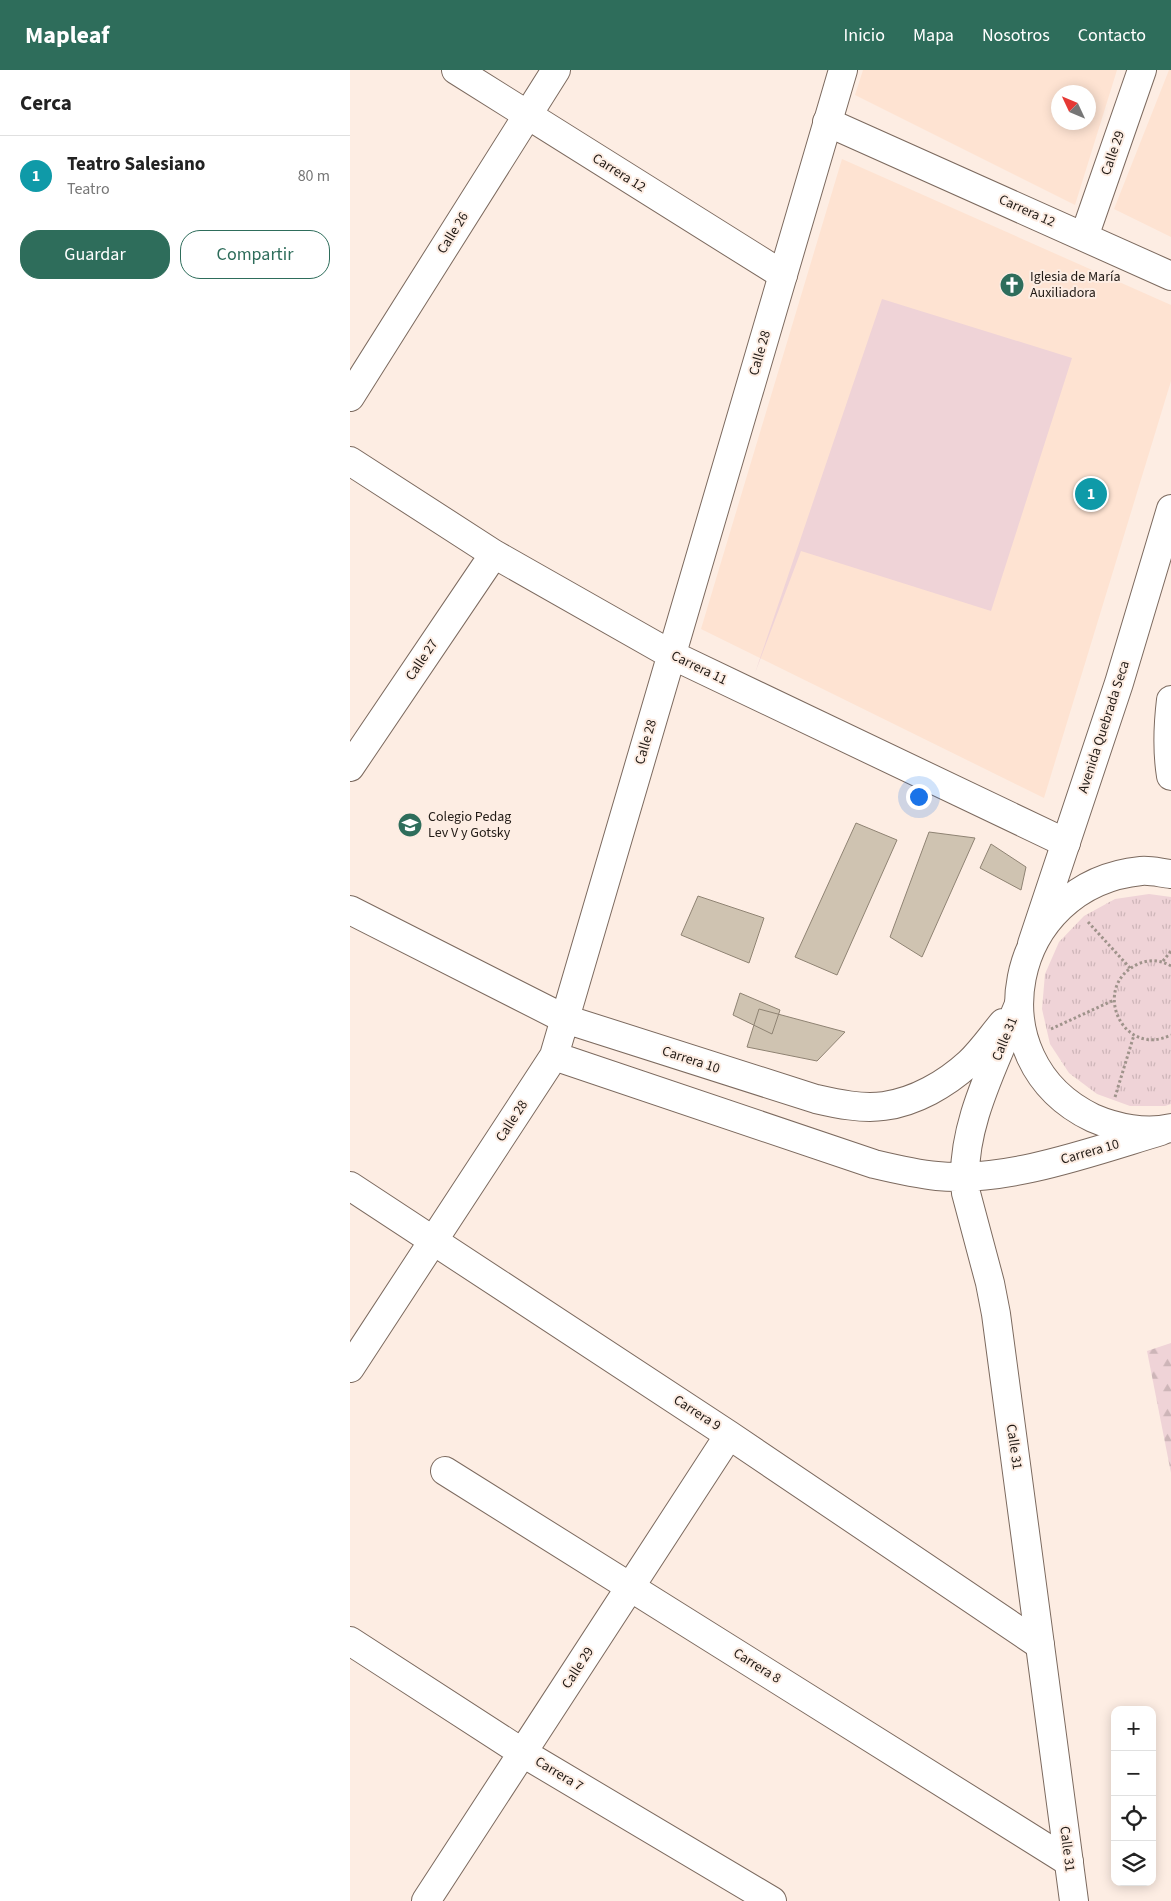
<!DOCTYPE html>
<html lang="es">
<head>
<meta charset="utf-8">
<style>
	:root { --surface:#fff; --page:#f2f2f2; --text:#222; --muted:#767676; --line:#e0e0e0; --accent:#2e6d5b }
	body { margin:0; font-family:"Source Sans 3",sans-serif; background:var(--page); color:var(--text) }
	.controls { position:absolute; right:15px; bottom:15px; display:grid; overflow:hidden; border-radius:10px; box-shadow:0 2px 12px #0003 }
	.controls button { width:45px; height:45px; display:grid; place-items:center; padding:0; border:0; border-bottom:1px solid var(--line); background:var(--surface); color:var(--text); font:25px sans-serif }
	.compass { position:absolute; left:701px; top:15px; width:45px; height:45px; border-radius:50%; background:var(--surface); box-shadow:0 2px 12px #0003; rotate:314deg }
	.you { position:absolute; left:568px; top:726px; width:18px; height:18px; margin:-12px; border:4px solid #fff; border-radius:50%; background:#1a73e8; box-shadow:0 0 0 8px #1a73e833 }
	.badge { display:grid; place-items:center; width:32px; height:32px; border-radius:50%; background:var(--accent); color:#fff; font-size:16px; font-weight:700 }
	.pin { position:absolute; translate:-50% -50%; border:2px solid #fff; box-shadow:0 1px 5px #0006 }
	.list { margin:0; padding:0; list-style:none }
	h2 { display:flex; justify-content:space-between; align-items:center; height:65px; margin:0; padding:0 20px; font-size:21px }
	h2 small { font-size:16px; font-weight:400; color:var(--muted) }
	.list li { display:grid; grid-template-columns:32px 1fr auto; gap:15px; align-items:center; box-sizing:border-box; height:80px; padding:0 20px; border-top:1px solid var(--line) }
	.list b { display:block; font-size:19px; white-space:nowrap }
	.list p { margin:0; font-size:16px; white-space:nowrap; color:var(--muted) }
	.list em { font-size:16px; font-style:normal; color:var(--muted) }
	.actions { display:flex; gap:10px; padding:15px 20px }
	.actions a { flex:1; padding:11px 0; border:1px solid var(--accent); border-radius:20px; text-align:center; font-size:18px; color:var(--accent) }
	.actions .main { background:var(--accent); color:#fff }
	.icon { flex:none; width:28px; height:28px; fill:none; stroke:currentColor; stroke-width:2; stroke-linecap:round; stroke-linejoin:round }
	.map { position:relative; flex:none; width:821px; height:1831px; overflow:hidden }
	header { display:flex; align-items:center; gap:30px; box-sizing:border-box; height:70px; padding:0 25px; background:var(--accent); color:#fff }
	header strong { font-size:24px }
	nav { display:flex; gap:28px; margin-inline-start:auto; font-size:18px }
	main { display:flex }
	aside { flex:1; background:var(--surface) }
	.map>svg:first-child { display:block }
	.built { fill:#fee3d2; fill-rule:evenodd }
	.grass { fill:url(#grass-tufts) }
	.forest { fill:url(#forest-firs) }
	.park { fill:#efd3d7 }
	.building { fill:#cfc3b1; stroke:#8f8373 }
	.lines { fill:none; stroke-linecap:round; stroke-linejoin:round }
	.street-casing { stroke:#7c6a5f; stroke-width:30 }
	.secondary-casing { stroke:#7c6a5f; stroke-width:30 }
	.primary-casing { stroke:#7c6a5f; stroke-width:30 }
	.path { stroke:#9f938b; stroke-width:3; stroke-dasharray:2.5 2.5; stroke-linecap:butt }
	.street { stroke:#fff; stroke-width:28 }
	.secondary { stroke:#fff; stroke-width:28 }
	.primary { stroke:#fff; stroke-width:28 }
	.labels { text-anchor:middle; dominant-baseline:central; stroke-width:4; stroke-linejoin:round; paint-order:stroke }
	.street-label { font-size:14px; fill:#211a15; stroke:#fdede3 }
	.poi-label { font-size:14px; fill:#211a15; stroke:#fdede3; text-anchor:start }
</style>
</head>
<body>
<header>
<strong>Mapleaf</strong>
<nav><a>Inicio</a><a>Mapa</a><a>Nosotros</a><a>Contacto</a></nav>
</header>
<main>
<aside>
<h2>Cerca<small></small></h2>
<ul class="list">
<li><span class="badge" style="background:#0f9aa8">1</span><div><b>Teatro Salesiano</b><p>Teatro</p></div><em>80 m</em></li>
</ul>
<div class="actions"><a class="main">Guardar</a><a>Compartir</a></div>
</aside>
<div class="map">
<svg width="821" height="1831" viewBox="0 0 821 1831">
	<defs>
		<pattern id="grass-tufts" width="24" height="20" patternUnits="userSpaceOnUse" patternTransform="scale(1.25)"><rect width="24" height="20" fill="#efd3d7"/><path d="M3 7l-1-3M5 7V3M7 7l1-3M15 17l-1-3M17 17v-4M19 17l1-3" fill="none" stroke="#cdb5b8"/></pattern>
		<pattern id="forest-firs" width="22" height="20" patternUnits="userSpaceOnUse" patternTransform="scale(1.25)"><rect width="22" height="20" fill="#efd3d7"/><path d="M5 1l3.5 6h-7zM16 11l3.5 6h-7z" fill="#cdb5b8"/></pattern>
	</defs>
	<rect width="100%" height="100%" fill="#fdede3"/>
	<path class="built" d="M 513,0 L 767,0 L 725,135 L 505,25 ZM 708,22 L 738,22 L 738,52 L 708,52 Z
		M 819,0 L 821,0 L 821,167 L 764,139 Z
		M 492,89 L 821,235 L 821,311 L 694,728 L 351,559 Z"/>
	<path class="grass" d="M 799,824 L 821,827 L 821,1034 L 815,1036 L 780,1036 L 747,1024 L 719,1003 L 700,974 L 692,939 L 695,904 L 709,872 L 734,846 L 765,829 Z"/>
	<path class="forest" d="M 821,1273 L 821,1403 L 797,1281 Z"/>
	<path class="park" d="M 532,229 L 722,288 L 641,541 L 451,481 L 405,603 Z"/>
	<path class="building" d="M 506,753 L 547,770 L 487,905 L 445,887 Z
		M 579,762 L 625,768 L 572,887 L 540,867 Z
		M 641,774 L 676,797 L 671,820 L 630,798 Z
		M 348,826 L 414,848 L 399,893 L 331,865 Z
		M 390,923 L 430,940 L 422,964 L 383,945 Z
		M 409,939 L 495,962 L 467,991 L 397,977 Z"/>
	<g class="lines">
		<defs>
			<path id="street" d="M 106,0 L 433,205
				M 477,52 L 821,206
				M 734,167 L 792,0
				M 0,327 L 206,0
				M 0,1116 L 379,1365 L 690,1575
				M 95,1401 L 719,1792
				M 0,1571 L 173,1683 L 422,1831
				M 76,1831 L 379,1365"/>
			<path id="secondary" d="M 0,391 L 144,484 L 322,585 L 716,773
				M 0,697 L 144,484
				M 0,840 L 215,949 L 466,1029 C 488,1034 512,1039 534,1036 C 565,1032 596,1014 619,993 C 631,982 642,966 653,953
				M 669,934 C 646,991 608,1060 616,1123 L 640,1213 L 646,1244 L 724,1831
				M 204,986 L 524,1094 C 545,1099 566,1104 587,1106 C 657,1113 744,1081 811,1061
				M 0,1298 L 204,986 L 493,0"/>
			<path id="primary" d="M 821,630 C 818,655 817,681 821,706
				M 821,804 C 811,803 800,800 791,801 C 658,814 622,990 743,1048 C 766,1058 796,1064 821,1058
				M 682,874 L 769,613 L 821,439"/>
		</defs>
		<use href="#street" class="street-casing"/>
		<use href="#secondary" class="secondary-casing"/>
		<use href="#primary" class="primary-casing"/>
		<path class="path" d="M 738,852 L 780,898
			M 813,891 L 821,881
			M 821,896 C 811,890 799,889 788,894 C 740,916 772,989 821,965
			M 701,959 L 764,930
			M 765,1027 L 784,965"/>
		<use href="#street" class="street"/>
		<use href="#secondary" class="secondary"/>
		<use href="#primary" class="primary"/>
	</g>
	<defs>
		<symbol id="church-disc" viewBox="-11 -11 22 22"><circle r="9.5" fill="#2e6d5b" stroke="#fdede3"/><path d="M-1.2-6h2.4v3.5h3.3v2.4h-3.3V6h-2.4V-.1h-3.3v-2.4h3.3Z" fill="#fff"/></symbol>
		<symbol id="school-disc" viewBox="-11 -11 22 22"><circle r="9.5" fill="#2e6d5b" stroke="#fdede3"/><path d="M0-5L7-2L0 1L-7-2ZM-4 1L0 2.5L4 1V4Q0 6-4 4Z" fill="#fff"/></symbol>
	</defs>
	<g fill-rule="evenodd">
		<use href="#church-disc" x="648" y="201" width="28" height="28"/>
		<use href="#school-disc" x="46" y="741" width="28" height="28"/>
	</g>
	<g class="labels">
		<g class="street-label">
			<text transform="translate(763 83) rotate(-71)">Calle 29</text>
			<text transform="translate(269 103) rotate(32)">Carrera 12</text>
			<text transform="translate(677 141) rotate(24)">Carrera 12</text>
			<text transform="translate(103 163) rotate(-58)">Calle 26</text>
			<text transform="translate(410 283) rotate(-74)">Calle 28</text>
			<text transform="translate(72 590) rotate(-56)">Calle 27</text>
			<text transform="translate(349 598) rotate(26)">Carrera 11</text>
			<text transform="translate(754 657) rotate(-72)">Avenida Quebrada Seca</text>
			<text transform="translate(296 672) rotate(-74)">Calle 28</text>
			<text transform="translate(655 969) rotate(-68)">Calle 31</text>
			<text transform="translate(341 990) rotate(18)">Carrera 10</text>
			<text transform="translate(162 1051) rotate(-57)">Calle 28</text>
			<text transform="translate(740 1082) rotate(-16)">Carrera 10</text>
			<text transform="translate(347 1343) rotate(33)">Carrera 9</text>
			<text transform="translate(664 1377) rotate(82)">Calle 31</text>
			<text transform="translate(407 1596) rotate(32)">Carrera 8</text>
			<text transform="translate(228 1598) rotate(-57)">Calle 29</text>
			<text transform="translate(209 1704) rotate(31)">Carrera 7</text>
			<text transform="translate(717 1779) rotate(83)">Calle 31</text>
		</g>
		<g class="poi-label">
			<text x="680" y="207">Iglesia de María<tspan x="680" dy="16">Auxiliadora</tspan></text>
			<text x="78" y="747">Colegio Pedag<tspan x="78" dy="16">Lev V y Gotsky</tspan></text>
		</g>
	</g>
</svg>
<div class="controls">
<button>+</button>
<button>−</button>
<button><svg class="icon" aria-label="locate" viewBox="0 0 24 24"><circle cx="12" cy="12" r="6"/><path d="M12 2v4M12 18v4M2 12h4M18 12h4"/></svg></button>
<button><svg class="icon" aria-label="layers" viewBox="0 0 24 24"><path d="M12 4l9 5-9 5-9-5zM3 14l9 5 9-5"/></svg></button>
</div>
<svg class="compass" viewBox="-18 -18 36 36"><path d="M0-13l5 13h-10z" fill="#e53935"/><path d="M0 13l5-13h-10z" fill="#767676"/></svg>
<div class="you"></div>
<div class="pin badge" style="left:741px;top:424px;background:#0f9aa8">1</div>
</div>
</main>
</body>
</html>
